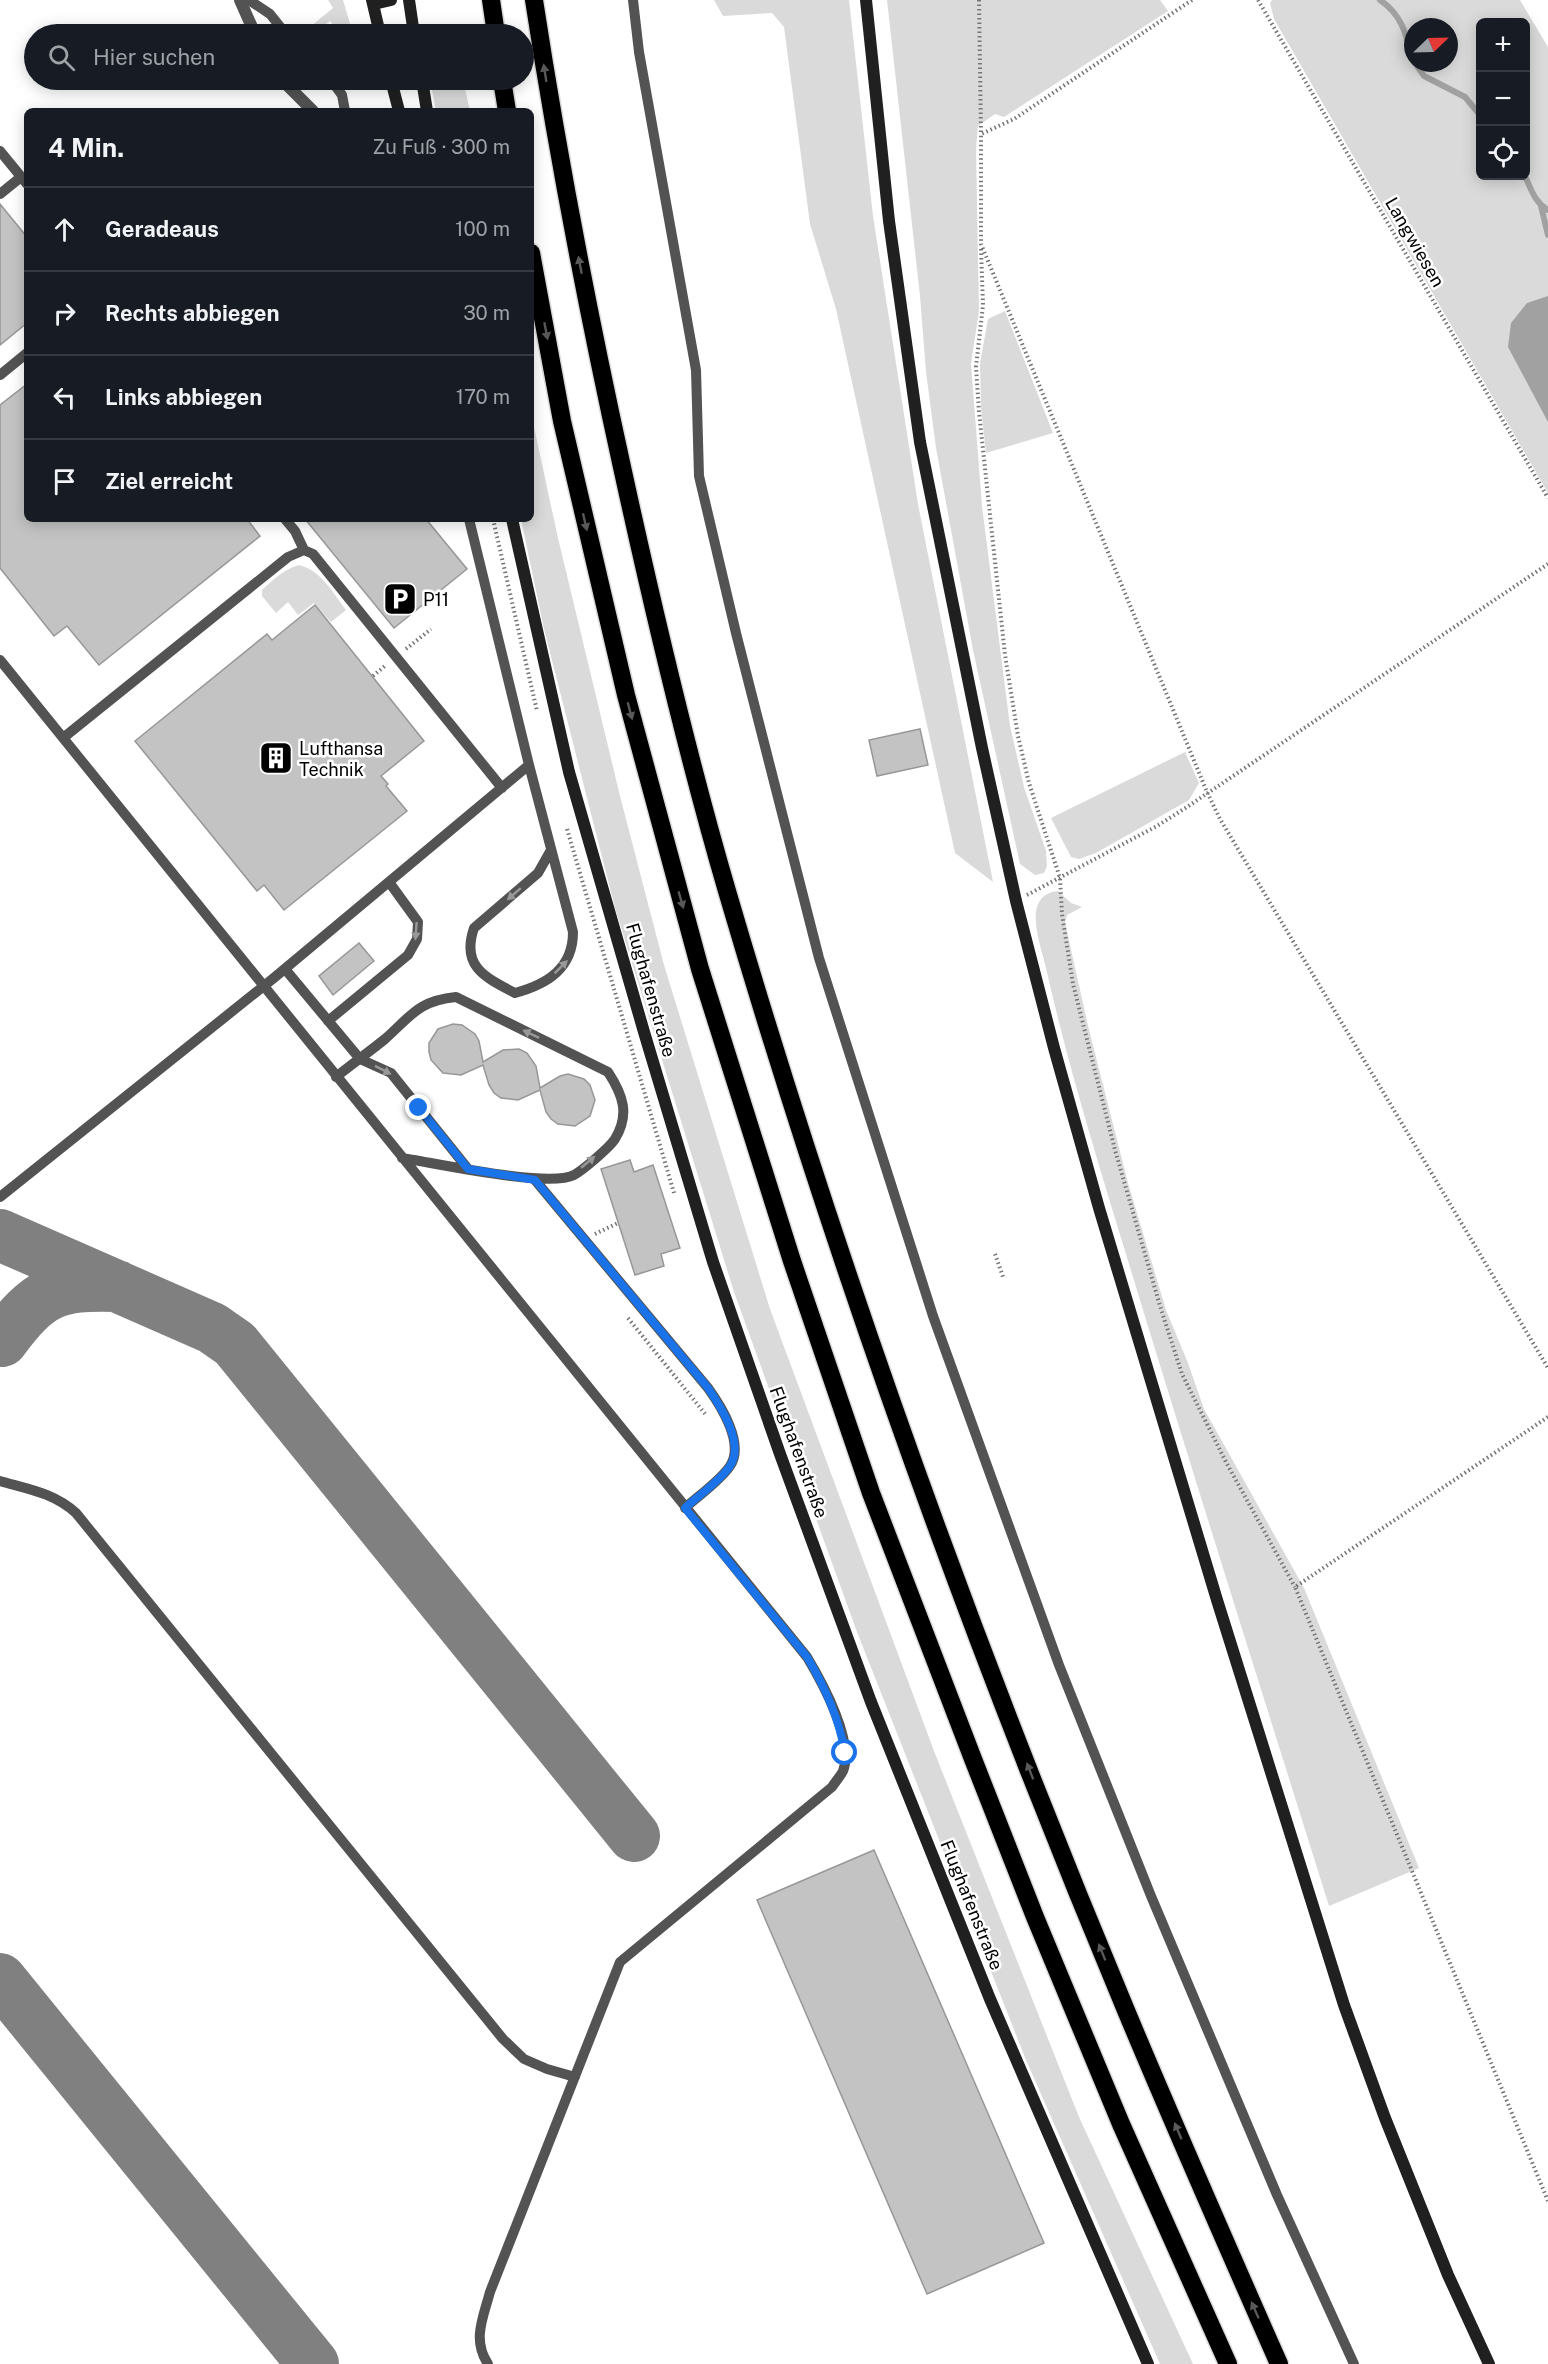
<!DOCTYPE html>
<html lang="de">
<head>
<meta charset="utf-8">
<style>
	:root { --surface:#171b24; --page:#242831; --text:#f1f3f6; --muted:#9ea1a6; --line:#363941 }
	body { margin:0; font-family:"Public Sans",sans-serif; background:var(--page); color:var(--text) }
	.controls { position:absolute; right:18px; top:18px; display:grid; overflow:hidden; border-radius:9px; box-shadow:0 3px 15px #0003 }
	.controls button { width:54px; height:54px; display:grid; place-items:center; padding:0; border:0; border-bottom:2px solid var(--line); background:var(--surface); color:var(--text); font:30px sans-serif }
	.compass { position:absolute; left:1404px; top:18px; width:54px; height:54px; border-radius:50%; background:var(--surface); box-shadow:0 3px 15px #0003; rotate:67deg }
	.stop { position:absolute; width:18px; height:18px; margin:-14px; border:4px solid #1a73e8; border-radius:50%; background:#fff }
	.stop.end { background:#1a73e8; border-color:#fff; box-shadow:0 2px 6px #0008 }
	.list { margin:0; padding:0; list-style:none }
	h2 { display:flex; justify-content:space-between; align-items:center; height:78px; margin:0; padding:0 24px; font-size:26px }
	h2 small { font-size:20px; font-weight:400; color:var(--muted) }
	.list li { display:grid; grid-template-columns:39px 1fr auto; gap:18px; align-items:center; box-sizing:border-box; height:84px; padding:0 24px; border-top:2px solid var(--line) }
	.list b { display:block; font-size:22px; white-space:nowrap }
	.list em { font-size:20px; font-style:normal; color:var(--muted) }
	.icon { flex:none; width:33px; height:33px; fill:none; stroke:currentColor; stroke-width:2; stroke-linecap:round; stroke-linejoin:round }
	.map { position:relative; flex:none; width:1548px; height:2364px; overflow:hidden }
	.search { position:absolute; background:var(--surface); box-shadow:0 3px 15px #0003; left:24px; top:24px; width:510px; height:66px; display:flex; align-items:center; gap:15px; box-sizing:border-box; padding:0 21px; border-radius:33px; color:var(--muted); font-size:22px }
	.panel { position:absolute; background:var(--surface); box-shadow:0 3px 15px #0003; left:24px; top:108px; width:510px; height:414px; border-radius:9px }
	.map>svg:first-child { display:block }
	.green { fill:#dadada; fill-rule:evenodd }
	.water { fill:#a1a1a1 }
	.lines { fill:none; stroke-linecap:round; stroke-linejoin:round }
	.stream { stroke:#a1a1a1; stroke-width:6 }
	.taxiway { stroke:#808080; stroke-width:52 }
	.building { fill:#c3c3c3; stroke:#979797; stroke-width:1.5 }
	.motorway-casing { stroke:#dbdbdb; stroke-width:21 }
	.path { stroke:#757575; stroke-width:4; stroke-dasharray:1.5 3; stroke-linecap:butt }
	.service { stroke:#535353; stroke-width:10 }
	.minor { stroke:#535353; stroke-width:12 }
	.secondary { stroke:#202020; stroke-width:12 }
	.motorway { stroke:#000; stroke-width:18 }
	.oneway { fill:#595959 }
	.oneway2 { fill:#989898 }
	.route { stroke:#1a73e8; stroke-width:8 }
	.labels { text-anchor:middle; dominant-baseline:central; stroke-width:5; stroke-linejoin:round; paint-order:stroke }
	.street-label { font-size:18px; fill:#000; stroke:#fff }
	.poi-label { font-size:18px; fill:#000; stroke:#fff; text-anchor:start }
</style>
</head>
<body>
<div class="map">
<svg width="1548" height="2364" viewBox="0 0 1548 2364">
	<rect width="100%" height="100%" fill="#fff"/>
	<path class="green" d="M 328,0 L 343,0 L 353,34 L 341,34 L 330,21 L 314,33 L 310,27 L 333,8 Z
		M 714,0 L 849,0 L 873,216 L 918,504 L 993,882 L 955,853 L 836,309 L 810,224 L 784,27 L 772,13 L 723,16 Z
		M 887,0 L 1160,0 L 1168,11 L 1004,117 L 995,114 L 978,126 L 976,149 L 979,311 L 971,364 L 982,506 L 1010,726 L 1024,787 L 1046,851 L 1047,866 L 1044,873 L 1035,875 L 1020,864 L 973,650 L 936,448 L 926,372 L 920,296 Z
		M 1272,0 L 1520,0 L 1548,47 L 1548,493 L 1274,19 L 1270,3 ZM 1480,22 L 1526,22 L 1526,176 L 1480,176 ZM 1413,27 L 1449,27 L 1449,63 L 1413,63 Z
		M 430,80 L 463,80 L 470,111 L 436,111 Z
		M 1005,311 L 1053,433 L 986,453 L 981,408 L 980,363 L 988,319 Z
		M 531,413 L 558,538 L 620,796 L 664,965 L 770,1309 L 934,1751 L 1079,2117 L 1193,2364 L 1160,2364 L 1026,2060 L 857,1632 L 734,1292 L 615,908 L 544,629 L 521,519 L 531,519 Z
		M 299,565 C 321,570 333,593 346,610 L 331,622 L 314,603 L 298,615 L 288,602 L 276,613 L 262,596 L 262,590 C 273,580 284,569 299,565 Z
		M 1185,752 L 1199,783 L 1189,800 L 1096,853 L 1079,859 L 1071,857 L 1051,818 Z
		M 1058,891 L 1071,903 L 1082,907 L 1067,915 L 1065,923 L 1089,1030 L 1128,1183 L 1166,1310 L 1188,1363 L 1204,1409 L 1304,1588 L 1419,1868 L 1329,1906 C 1267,1708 1204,1509 1143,1310 C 1109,1197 1072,1084 1046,968 C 1041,945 1020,895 1058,891 Z"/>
	<path class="water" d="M 1548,296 L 1548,422 L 1508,347 L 1511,323 L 1527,303 Z"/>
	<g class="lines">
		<path class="stream" d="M 1380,0 C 1402,15 1406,34 1413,59
			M 1415,63 L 1424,76 L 1465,97 L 1480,115
			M 1525,176 C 1531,189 1535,203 1548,210
			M 1541,206 L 1548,235"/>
		<path class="taxiway" d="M 0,1235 L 212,1328 L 235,1344 L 634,1836
			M 2,1341 C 39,1291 56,1284 117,1286
			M 0,1979 L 313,2364"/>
	</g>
	<path class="building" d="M 0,204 L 27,237 L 27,323 L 0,345 Z
		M 27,384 L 27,519 L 247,519 L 260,536 L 99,665 L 67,626 L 54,636 L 0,568 L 0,405 Z
		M 305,519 L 426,519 L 467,569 L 394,628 Z
		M 315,605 L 424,741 L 381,776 L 388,784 L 386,786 L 407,811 L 284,910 L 264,885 L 257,891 L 135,741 L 267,634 L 272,640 Z
		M 920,729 L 928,765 L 877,776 L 869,740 Z
		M 359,943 L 374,961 L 333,995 L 319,976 Z
		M 453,1024 L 462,1025 L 475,1034 L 479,1041 L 483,1062 L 503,1050 L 519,1049 L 527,1053 L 536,1066 L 540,1088 L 560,1076 L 568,1074 L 584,1079 L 590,1085 L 595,1100 L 590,1116 L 575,1126 L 558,1124 L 551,1119 L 546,1112 L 540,1090 L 518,1100 L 501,1098 L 494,1093 L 489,1085 L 483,1065 L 461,1075 L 443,1073 L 431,1060 L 429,1052 L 429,1043 L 438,1029 Z
		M 630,1160 L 634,1172 L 653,1165 L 680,1248 L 661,1254 L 664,1266 L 635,1275 L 601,1169 Z
		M 874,1850 L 1044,2243 L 927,2294 L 757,1900 Z"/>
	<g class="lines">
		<defs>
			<path id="motorway" d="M 491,0 L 496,34
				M 534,0 C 558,157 588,312 622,467 C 653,609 686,751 727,891 C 838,1270 973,1644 1125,2008 C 1175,2128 1227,2246 1279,2364
				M 502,80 L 507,111
				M 531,253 L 562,421 L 626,695 L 700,969 L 792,1261 L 871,1493 L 973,1759 L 1035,1917 L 1121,2124 L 1228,2364"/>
		</defs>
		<use href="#motorway" class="motorway-casing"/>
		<path class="path" d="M 979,0 L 981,134
			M 1192,0 L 1014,119 L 981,134 L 981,244 L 1207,792 L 1220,819 L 1548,1368
			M 1258,0 L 1548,498
			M 981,249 L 983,305 L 976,367 L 979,412 L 1005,655 L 1018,736 L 1029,783 L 1060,878 L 1062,914 L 1073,984 L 1115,1150 L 1160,1306 L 1182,1374 L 1227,1464 L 1295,1587
			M 493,519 L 537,711
			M 406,649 L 431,629
			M 373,676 L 386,665
			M 567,829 L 674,1193
			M 1027,895 L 1157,826 L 1187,807 L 1548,564
			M 595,1234 L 618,1223
			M 995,1254 L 1003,1277
			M 628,1318 L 706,1415
			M 1548,1417 L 1295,1587 L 1548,2201"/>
		<path class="service" d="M 249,0 L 270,14 L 286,34
			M 633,0 L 639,52 L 696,370 L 699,476 L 736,633 L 819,958 L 933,1316 L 1059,1665 L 1151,1896 L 1277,2195 L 1354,2364
			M 331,80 L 342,95 L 345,111
			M 0,151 L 27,184
			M 0,194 L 21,177
			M 0,375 L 27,353
			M 285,519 L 295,531 L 304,550
			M 469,519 L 529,765 L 573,932 C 573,968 548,984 515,993 C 484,977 461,966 474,928 L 538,873 L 551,850
			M 0,660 L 807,1657 C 822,1682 855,1742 843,1771 C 840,1777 835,1782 832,1787 L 620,1962 L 490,2292 C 483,2318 472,2340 488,2364
			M 63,738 L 288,557 L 304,550 L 313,554 L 502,788
			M 285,969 L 360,1059 L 391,1073 L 468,1169
			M 328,1021 L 408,955 L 417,939 L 418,922 L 389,882
			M 336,1077 C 352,1064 369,1052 385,1039 C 412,1015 418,1001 456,997 L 608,1072 C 623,1095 630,1114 615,1139 C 609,1148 583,1170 574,1175 C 548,1188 435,1163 402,1158
			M 535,1180 L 708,1388 C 721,1406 745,1444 730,1466 C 720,1481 698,1496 685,1508
			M 0,1197 L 275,977 L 529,765
			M 0,1481 C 28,1489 54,1493 76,1513 L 503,2039 L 524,2059 L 547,2069 L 575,2077"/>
		<path class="minor" d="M 240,0 L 255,34
			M 282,80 L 313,111"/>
		<path class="secondary" d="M 372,0 L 380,34
			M 409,0 L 414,34
			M 866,0 L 889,221 L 920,442 L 982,748 L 1016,901 L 1054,1048 L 1099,1208 L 1217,1600 L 1344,2005 L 1385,2118 L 1448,2275 L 1489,2364
			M 374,4 L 391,0
			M 391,80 L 399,111
			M 422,80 L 427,111
			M 512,519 L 569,772 L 644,1032 L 713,1262 L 780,1454 L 871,1702 L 990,1999 L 1148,2364"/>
		<use href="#motorway" class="motorway"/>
	</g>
	<defs><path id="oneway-solid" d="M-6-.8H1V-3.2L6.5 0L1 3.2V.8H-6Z" transform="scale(1.5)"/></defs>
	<g class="oneway">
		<use href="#oneway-solid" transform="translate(545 73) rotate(-99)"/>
		<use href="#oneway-solid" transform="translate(580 265) rotate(-101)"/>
		<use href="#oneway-solid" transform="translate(546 331) rotate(79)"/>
		<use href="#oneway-solid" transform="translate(585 522) rotate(77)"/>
		<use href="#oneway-solid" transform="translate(630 711) rotate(75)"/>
		<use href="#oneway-solid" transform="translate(681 900) rotate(74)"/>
		<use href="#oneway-solid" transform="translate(1030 1771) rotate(-111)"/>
		<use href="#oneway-solid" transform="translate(1102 1952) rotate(-112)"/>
		<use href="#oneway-solid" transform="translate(1178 2131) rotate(-113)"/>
		<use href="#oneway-solid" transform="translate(1255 2310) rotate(-114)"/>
	</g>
	<g class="oneway2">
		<use href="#oneway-solid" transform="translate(514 894) rotate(139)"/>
		<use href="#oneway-solid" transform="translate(416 931) rotate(94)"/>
		<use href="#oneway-solid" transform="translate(561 967) rotate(-45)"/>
		<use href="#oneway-solid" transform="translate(531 1034) rotate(-154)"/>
		<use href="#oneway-solid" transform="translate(383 1070) rotate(27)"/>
		<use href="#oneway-solid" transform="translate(588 1162) rotate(-40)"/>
	</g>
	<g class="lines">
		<path class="route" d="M 419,1108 L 468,1169 L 535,1180 L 708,1388 C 721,1407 745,1444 730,1466 C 720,1481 698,1496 685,1508 L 807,1657 C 825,1687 839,1718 845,1753"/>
	</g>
	<defs>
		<symbol id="parking-square" viewBox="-11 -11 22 22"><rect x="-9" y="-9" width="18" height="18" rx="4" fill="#000" stroke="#fff"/><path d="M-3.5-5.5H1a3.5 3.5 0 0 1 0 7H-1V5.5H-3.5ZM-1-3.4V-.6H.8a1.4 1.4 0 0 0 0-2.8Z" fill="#fff"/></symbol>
		<symbol id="building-square" viewBox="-11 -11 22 22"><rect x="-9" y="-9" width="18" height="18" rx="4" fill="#000" stroke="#fff"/><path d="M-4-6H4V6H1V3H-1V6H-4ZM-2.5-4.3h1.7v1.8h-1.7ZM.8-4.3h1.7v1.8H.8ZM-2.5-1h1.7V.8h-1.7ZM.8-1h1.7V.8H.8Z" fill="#fff"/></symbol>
	</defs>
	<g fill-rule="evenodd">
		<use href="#parking-square" x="381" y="580" width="38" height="38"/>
		<use href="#building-square" x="257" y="739" width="38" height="38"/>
	</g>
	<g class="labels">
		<g class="street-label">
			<text transform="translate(1415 242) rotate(60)">Langwiesen</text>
			<text transform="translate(651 990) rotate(74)">Flughafenstraße</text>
			<text transform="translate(799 1452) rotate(70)">Flughafenstraße</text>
			<text transform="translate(972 1905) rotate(68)">Flughafenstraße</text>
		</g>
		<g class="poi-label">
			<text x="423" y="599">P11</text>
			<text x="299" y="748">Lufthansa<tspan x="299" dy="21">Technik</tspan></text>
		</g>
	</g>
</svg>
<div class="controls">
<button>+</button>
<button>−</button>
<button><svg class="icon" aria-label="locate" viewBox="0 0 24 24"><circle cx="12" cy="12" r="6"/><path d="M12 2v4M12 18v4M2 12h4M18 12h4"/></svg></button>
</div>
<svg class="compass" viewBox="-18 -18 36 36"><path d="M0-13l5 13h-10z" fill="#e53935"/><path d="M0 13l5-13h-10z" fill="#9ea1a6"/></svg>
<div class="stop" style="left:845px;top:1753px"></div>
<div class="stop end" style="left:419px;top:1108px"></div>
<div class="search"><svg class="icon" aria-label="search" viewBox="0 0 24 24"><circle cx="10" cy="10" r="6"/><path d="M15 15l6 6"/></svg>Hier suchen</div>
<section class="panel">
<h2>4 Min.<small>Zu Fuß · 300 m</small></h2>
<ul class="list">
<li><svg class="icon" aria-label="ahead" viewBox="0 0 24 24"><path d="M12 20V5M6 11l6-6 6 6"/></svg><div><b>Geradeaus</b></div><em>100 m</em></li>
<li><svg class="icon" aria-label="right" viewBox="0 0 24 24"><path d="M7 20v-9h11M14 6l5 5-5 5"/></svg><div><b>Rechts abbiegen</b></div><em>30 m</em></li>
<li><svg class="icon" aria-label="left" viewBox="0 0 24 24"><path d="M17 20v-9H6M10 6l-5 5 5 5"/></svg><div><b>Links abbiegen</b></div><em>170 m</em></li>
<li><svg class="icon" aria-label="arrive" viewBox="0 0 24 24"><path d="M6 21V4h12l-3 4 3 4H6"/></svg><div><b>Ziel erreicht</b></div></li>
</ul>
</section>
</div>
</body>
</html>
